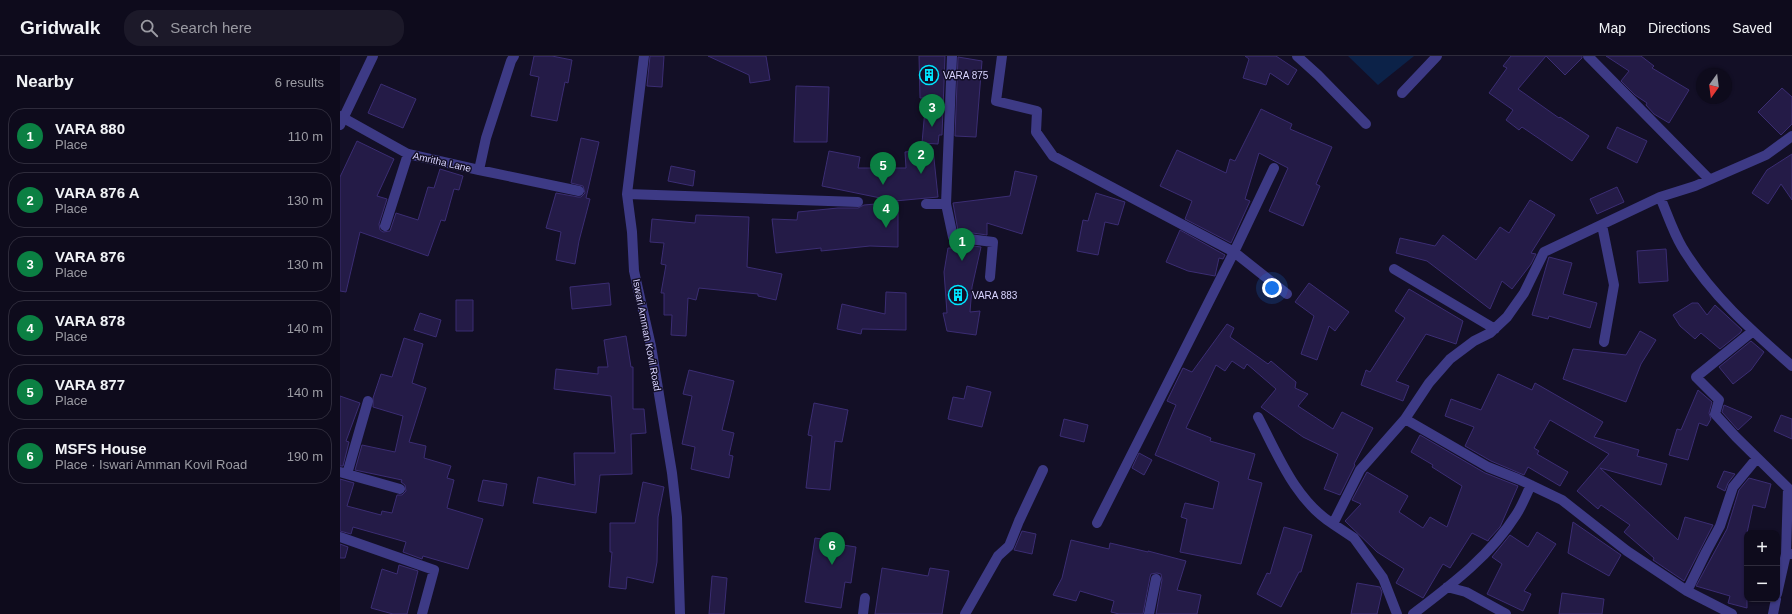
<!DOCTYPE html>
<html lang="en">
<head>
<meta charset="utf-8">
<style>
	:root { --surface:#0e0b1c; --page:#1c1929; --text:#f1f3f6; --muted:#9b9ba3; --line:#2e2b3b; --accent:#0b8043 }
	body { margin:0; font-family:Arial,sans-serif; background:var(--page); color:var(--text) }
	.controls { position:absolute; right:12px; bottom:12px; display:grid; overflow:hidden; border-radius:8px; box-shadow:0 1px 3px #0004 }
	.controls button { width:36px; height:36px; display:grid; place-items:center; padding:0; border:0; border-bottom:1px solid var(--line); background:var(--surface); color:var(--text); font:20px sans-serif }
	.compass { position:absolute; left:1356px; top:12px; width:36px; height:36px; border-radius:50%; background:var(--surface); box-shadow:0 1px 3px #0004; rotate:194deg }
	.you { position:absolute; left:932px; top:232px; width:14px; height:14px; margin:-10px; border:3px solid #fff; border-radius:50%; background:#1a73e8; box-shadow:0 0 0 6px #1a73e833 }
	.badge { display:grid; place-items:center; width:26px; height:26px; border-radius:50%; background:var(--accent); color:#fff; font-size:13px; font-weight:700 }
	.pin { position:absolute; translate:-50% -33px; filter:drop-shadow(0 1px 2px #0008) }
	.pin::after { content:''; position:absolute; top:21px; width:14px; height:12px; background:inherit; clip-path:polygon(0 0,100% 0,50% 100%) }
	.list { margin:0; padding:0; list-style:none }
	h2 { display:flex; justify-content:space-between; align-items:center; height:52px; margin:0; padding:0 16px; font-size:17px }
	h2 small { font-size:13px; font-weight:400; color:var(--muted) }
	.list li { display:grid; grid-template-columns:26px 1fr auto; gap:12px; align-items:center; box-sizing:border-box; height:56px; margin:0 8px 8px; padding:0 8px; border:1px solid var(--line); border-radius:16px }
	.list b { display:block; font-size:15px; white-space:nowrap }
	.list p { margin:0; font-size:13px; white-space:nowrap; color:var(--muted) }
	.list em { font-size:13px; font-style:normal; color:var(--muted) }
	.icon { flex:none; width:22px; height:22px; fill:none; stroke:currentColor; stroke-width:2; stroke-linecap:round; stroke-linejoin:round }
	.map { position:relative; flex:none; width:1452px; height:558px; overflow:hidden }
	header { display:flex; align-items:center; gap:24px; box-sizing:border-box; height:56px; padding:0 20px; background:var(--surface); border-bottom:1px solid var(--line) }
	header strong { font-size:19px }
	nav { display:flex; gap:22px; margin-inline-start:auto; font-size:14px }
	.search { width:280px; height:36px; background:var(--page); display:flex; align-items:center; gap:10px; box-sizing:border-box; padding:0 14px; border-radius:16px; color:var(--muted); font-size:15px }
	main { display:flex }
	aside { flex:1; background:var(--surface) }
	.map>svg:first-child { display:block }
	.water { fill:#0c2248 }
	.building { fill:#241b47; stroke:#3b2d73 }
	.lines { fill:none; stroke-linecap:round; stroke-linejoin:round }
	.minor { stroke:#3d3a85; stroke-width:10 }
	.tertiary { stroke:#3d3a85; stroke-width:10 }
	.labels { text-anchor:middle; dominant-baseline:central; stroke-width:3; stroke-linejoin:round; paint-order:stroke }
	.poi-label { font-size:10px; fill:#d9d4ff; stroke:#130f26; text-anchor:start }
	.street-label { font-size:10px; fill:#d9d4ff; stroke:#130f26 }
</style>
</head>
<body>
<header>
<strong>Gridwalk</strong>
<div class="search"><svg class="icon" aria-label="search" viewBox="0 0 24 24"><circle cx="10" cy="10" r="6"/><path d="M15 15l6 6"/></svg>Search here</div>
<nav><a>Map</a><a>Directions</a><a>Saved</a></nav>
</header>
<main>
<aside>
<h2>Nearby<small>6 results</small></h2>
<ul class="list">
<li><span class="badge">1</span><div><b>VARA 880</b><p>Place</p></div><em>110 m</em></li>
<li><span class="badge">2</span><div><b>VARA 876 A</b><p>Place</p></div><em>130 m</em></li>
<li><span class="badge">3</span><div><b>VARA 876</b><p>Place</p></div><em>130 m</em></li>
<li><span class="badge">4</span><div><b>VARA 878</b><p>Place</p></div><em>140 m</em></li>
<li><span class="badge">5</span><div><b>VARA 877</b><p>Place</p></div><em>140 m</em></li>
<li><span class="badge">6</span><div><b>MSFS House</b><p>Place · Iswari Amman Kovil Road</p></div><em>190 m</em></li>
</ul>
</aside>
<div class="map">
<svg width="1452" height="558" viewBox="0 0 1452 558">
	<rect width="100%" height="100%" fill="#130f26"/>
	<path class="water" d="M 1008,0 L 1074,0 L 1038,29 Z"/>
	<path class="building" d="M 194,0 L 212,0 L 232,4 L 228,27 L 225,26 L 217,65 L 191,60 L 199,21 L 190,19 Z
		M 310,0 L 324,0 L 322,31 L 307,30 Z
		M 368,0 L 426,0 L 430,24 L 410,27 L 409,19 Z
		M 579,0 L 605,0 L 602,79 L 599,79 L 598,88 L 582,87 L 586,42 L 580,42 Z
		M 905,0 L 936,0 L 957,14 L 948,29 L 930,17 L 926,29 L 903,22 L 909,3 Z
		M 1171,0 L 1206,0 L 1178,33 L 1219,62 L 1220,61 L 1249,80 L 1232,105 L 1182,71 L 1179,74 L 1166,64 L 1173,54 L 1149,37 L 1167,12 L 1163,10 Z
		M 1206,0 L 1242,0 L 1242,2 L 1225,19 Z
		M 1266,0 L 1301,0 L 1314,10 L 1312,12 L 1349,34 L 1329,67 L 1314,58 L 1306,49 L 1307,47 L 1295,39 L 1281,25 L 1289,15 Z
		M 618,1 L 642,5 L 636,81 L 615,80 Z
		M 41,28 L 76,43 L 63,72 L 28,57 Z
		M 456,30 L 489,31 L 487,86 L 454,86 Z
		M 1442,32 L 1452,41 L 1452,68 L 1441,79 L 1418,56 Z
		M 921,53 L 952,68 L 950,73 L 992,91 L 976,128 L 980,130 L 963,170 L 929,155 L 948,112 L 919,97 L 905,143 L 910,145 L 891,187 L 845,163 L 852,145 L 820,130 L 837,94 L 886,117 L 890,103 L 895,105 Z
		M 1277,71 L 1307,85 L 1297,107 L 1267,92 Z
		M 241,82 L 259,86 L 246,142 L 250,143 L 239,185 L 235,208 L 216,204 L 221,176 L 206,172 L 216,137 L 238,141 L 241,141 L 245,137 L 243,130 L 231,127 Z
		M 17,85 L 54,103 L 37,140 L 47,143 L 39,168 L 40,174 L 43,176 L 50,175 L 56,157 L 78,164 L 88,131 L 94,132 L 100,113 L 123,120 L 119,134 L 114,133 L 105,165 L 101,164 L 88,200 L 20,176 L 6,236 L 0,235 L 0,121 Z
		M 593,93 L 598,141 L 555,145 L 482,130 L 489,95 L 520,101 L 518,112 L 566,112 L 565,96 Z
		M 1452,98 L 1452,144 L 1441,128 L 1428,148 L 1412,137 L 1427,114 Z
		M 331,110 L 355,115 L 353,130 L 328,125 Z
		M 675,115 L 697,120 L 682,178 L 647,167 L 647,179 L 618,175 L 613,147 L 670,140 Z
		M 1277,131 L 1284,146 L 1257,158 L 1250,143 Z
		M 756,137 L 785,146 L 778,169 L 765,166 L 758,199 L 737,195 L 743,164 L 748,165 Z
		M 1190,144 L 1215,159 L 1191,197 L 1196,198 L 1191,208 L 1172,233 L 1162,225 L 1150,253 L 1087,205 L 1056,197 L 1060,182 L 1095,190 L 1103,179 L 1136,204 L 1160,171 L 1169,177 Z
		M 558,146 L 558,191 L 530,190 L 481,195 L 481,192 L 436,197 L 432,163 L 457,164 L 458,156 L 498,152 L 518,152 L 524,149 Z
		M 356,159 L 409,161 L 407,211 L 442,218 L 436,244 L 418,240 L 418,238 L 359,232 L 356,244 L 348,242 L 346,280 L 331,279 L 332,259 L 324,259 L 324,237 L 321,237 L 326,209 L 321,208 L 324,187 L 310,186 L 312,163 L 355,167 Z
		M 840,174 L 885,199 L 883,203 L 879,202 L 875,220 L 848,215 L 826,206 Z
		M 618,188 L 641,191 L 632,231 L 630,256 L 640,255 L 636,279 L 607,275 L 603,257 L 607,257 L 604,216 L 608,192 L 619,192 Z
		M 1326,193 L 1328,225 L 1299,227 L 1297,195 Z
		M 1209,201 L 1232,207 L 1223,238 L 1257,247 L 1250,272 L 1209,260 L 1208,263 L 1192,259 Z
		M 269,227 L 271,249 L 232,253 L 230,231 Z
		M 969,227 L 1009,256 L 995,275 L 989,270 L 977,304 L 961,298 L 974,260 L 955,246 Z
		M 1069,233 L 1123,265 L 1116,288 L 1086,278 L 1056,325 L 1069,330 L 1063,345 L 1021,329 L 1026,314 L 1030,316 L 1065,262 L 1055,255 Z
		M 546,236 L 566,237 L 566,274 L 522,273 L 521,278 L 497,273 L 502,248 L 545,258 Z
		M 116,244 L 133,244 L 133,275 L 116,275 Z
		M 1352,247 L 1358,247 L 1367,259 L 1375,249 L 1402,274 L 1400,277 L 1380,293 L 1361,277 L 1355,283 L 1340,270 L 1333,259 Z
		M 80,257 L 101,264 L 96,281 L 74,274 Z
		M 887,268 L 894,272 L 890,281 L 928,308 L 931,305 L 956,326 L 955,332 L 968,338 L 958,350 L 993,373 L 1002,356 L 1033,372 L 1014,408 L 1015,409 L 1000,439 L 984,433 L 998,398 L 963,381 L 921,351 L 936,333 L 907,308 L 904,313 L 892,305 L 885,315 L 876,309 L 846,372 L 871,382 L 870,385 L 915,398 L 908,423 L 922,427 L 901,508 L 840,496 L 847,463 L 841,461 L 845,447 L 873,453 L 879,426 L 815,399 L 836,349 L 827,345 L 843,312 L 852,316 Z
		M 1300,275 L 1316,284 L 1301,308 L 1286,346 L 1223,323 L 1233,293 L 1286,299 Z
		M 286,280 L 291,311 L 293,311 L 293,353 L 304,353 L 306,377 L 291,378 L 292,418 L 260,419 L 256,457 L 193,447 L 198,421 L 235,429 L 234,397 L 275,397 L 271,340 L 214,333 L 216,313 L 258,318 L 258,311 L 268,311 L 264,284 Z
		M 64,282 L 83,288 L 72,327 L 86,332 L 69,386 L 86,390 L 84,402 L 111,410 L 107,422 L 114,424 L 107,452 L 143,463 L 128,513 L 83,500 L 82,503 L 63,496 L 66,486 L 13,471 L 11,478 L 0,475 L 0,423 L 14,427 L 7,450 L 41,459 L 42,455 L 52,457 L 57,439 L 62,439 L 66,435 L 65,429 L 61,426 L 62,424 L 15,414 L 22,389 L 55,396 L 63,360 L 33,351 L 33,342 L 41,318 L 52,321 Z
		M 1411,285 L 1424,296 L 1411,314 L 1393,328 L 1379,311 Z
		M 349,314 L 394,325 L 382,374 L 394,377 L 389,399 L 393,400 L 389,422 L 351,413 L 355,391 L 342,388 L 352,340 L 343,338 Z
		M 1158,318 L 1192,334 L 1195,327 L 1263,366 L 1254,381 L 1299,394 L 1297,400 L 1327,408 L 1321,429 L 1260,412 L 1338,484 L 1345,461 L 1373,469 L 1344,525 L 1313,504 L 1314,502 L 1284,476 L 1290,469 L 1261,449 L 1258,453 L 1237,435 L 1269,398 L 1210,364 L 1194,392 L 1199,395 L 1197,398 L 1228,416 L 1220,430 L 1188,411 L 1184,419 L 1151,405 L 1125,390 L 1134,371 L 1105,360 L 1111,343 L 1141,354 Z
		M 627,330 L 651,336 L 642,371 L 608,363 L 613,341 L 624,343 Z
		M 1358,334 L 1372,346 L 1369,357 L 1371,363 L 1367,370 L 1359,367 L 1348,404 L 1329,399 L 1337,373 L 1341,374 Z
		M 0,340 L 20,347 L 6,385 L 9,386 L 3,410 L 0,410 Z
		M 474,347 L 508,354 L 502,386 L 495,385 L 490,434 L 466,432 L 472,380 L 468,379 Z
		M 1384,349 L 1412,361 L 1398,374 L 1382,356 Z
		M 1441,359 L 1452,363 L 1452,383 L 1434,375 Z
		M 724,363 L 748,369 L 744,386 L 720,380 Z
		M 1080,379 L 1145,417 L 1178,430 L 1160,471 L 1149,483 L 1148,485 L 1132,477 L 1110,512 L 1103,508 L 1083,542 L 1056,527 L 1064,513 L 1037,496 L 1005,465 L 1021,448 L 1012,444 L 1027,416 L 1068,440 L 1059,456 L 1083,472 L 1090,461 L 1107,471 L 1122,430 L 1092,411 L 1093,409 L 1071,396 Z
		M 799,397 L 812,404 L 804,419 L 792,412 Z
		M 1384,415 L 1395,418 L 1388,427 L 1385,435 L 1377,431 Z
		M 1409,422 L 1431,428 L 1425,452 L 1413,449 L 1407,477 L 1407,552 L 1388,547 L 1390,540 L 1356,530 L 1387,473 L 1399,434 Z
		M 143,424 L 167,428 L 163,450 L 138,445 Z
		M 303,426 L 324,431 L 318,461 L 317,506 L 313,527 L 287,521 L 286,533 L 269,531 L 272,496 L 270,496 L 270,467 L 295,467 Z
		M 1233,466 L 1281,499 L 1269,520 L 1228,497 Z
		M 944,471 L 972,479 L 961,516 L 959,516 L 941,551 L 917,538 L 927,517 L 930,518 Z
		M 682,475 L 696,478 L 692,498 L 674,494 Z
		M 1197,476 L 1216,488 L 1184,535 L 1191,538 L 1183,555 L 1147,538 L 1162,508 L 1152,501 L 1170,479 L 1188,491 Z
		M 475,482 L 490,484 L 490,487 L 516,491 L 511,527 L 505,526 L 501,552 L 465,546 Z
		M 731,484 L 769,493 L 770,487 L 808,496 L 808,495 L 846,505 L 837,534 L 861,539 L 857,558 L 816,558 L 822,524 L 821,518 L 817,517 L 811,518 L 810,521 L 803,558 L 779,558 L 771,556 L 774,545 L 740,535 L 736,545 L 713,539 L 722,522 Z
		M 0,488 L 8,491 L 5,502 L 0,502 Z
		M 59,509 L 78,515 L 67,558 L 53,558 L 31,552 L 42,513 L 57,518 Z
		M 542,512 L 588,520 L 590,512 L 609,515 L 602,558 L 535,558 Z
		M 372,520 L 387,522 L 384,558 L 369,558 Z
		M 1017,527 L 1040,531 L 1042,536 L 1037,558 L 1011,558 Z
		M 1222,537 L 1264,543 L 1262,558 L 1219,558 Z"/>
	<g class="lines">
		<path class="minor" d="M 304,0 L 287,138 L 292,176 L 294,215 L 311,290 L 332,417 L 337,461 L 340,558
			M 662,0 L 656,45 L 697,55 L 696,76 L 713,100 L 894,196 L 947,238
			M 957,0 L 978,19 L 1026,68
			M 1248,0 L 1369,123
			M 1062,37 L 1097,0
			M 0,60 L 68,98 L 139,114 L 146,82 L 171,5 L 174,0
			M 139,114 L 239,135
			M 287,138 L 518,146
			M 1320,141 C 1327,157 1333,176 1342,191 C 1370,238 1411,274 1452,310
			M 586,148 L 606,148 L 612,0
			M 606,148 L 613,181 L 653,186 L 650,221
			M 1262,169 L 1274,229 L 1264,286
			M 45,170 L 68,98
			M 1054,213 L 1155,273
			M 1413,275 L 1356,321 L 1379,344 L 1375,358 L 1396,381 L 1448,432 L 1446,498
			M 918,361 C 938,399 955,444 993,468
			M 1065,363 L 1148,411 L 1178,423 L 1222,444 L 1287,495 L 1347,535 L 1392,558
			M 0,416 L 60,433
			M 7,418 L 28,345
			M 757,467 L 894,196 L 934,112
			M 0,481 L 94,514 L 82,558
			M 1107,531 L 1126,536 L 1166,558
			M 1347,535 L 1366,496 L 1380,470 L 1393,431 L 1417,402
			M 1437,538 L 1446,498 L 1452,498
			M 523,558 L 525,542
			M 625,558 L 658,500 L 669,490 L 679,465 L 703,414
			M 809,558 L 816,523
			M 1057,558 L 1043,522 L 1014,482 L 993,468 L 1020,414 L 1065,363 L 1089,327 L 1110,303 L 1134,285 L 1150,277 L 1167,261 L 1184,237 L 1204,196 L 1320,141 L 1355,130 L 1426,99 L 1452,80
			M 1073,558 C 1111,529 1150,500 1176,459 C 1182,450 1186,439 1191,429
			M 1433,558 L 1436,543"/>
		<path class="tertiary" d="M 0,69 L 33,0"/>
	</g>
	<defs>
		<symbol id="building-ring" viewBox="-11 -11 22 22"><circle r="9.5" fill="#130f26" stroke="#00e5ff" stroke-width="1.5"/><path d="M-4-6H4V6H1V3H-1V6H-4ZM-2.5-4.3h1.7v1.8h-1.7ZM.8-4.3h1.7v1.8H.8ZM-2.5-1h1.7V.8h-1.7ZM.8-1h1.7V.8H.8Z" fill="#00e5ff"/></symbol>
	</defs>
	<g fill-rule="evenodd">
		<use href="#building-ring" x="578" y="8" width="22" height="22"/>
		<use href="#building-ring" x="607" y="228" width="22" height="22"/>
	</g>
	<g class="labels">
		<g class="poi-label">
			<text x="603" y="19">VARA 875</text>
			<text x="632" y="239">VARA 883</text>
		</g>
		<g class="street-label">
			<text transform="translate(102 106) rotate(13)">Amritha Lane</text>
			<text transform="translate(307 279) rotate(79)">Iswari Amman Kovil Road</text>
		</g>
	</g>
</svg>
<div class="controls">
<button>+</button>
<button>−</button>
</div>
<svg class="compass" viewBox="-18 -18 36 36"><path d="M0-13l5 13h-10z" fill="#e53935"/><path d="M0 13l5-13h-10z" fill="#9b9ba3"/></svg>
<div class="you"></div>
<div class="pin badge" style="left:622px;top:205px">1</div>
<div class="pin badge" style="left:581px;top:118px">2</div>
<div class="pin badge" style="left:592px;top:71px">3</div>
<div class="pin badge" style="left:546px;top:172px">4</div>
<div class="pin badge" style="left:543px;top:129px">5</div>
<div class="pin badge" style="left:492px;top:509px">6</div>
</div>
</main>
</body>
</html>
